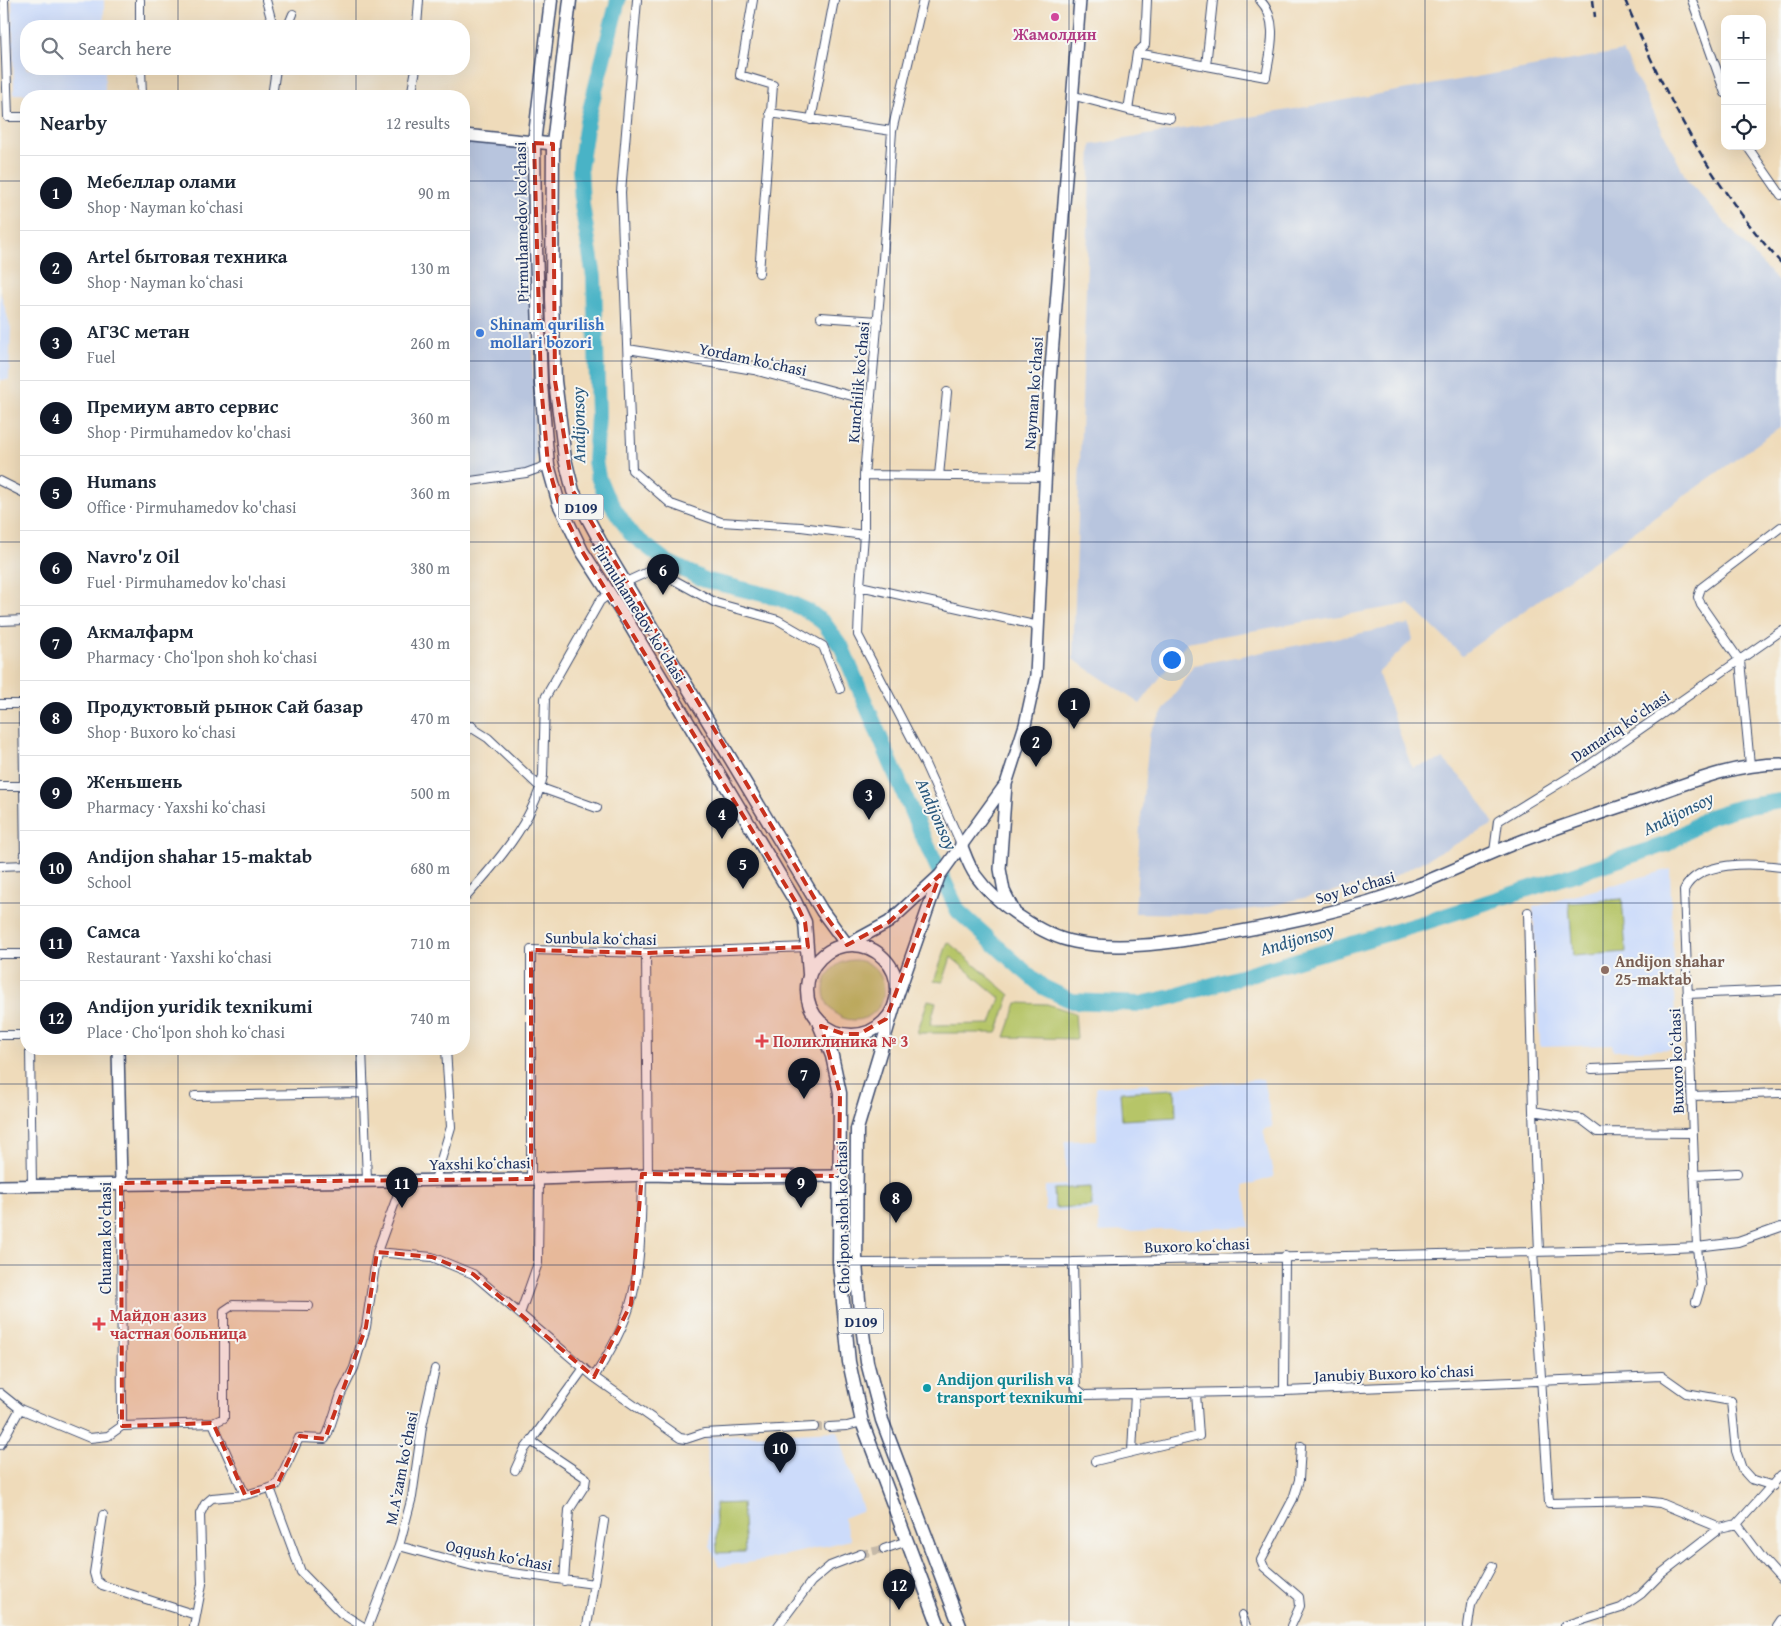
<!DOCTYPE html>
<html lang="en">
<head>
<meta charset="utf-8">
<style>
	:root { --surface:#fff; --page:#f2f2f3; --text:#1f2937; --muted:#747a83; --line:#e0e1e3; --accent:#111827 }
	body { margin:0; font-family:"Gentium Book Plus",serif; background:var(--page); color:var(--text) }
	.controls { position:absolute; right:15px; top:15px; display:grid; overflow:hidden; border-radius:10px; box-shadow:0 5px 20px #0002 }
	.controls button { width:45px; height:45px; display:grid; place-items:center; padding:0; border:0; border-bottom:1px solid var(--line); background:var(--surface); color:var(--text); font:25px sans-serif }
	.you { position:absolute; left:1171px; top:659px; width:18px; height:18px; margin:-12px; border:4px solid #fff; border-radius:50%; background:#1a73e8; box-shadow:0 0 0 8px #1a73e833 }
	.badge { display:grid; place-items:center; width:32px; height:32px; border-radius:50%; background:var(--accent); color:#fff; font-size:16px; font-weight:700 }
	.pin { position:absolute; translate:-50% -41px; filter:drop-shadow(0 1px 2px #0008) }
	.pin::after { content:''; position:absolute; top:26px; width:18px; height:15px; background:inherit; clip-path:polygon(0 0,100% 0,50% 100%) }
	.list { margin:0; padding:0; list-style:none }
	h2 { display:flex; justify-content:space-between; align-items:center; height:65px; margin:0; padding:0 20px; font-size:21px }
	h2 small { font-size:16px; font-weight:400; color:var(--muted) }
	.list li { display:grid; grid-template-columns:32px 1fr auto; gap:15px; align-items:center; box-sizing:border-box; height:75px; padding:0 20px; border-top:1px solid var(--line) }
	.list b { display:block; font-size:19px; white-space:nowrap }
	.list p { margin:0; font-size:16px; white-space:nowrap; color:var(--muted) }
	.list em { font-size:16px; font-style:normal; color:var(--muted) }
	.icon { flex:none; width:28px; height:28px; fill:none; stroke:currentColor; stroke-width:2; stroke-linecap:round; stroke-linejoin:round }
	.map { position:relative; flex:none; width:1781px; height:1626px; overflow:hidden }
	.search { position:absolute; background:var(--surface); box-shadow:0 5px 20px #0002; left:20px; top:20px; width:450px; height:55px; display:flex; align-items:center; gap:12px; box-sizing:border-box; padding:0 18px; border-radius:20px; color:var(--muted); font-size:19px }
	.panel { position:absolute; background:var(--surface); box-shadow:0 5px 20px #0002; left:20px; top:90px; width:450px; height:965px; border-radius:20px }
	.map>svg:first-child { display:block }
	.built { fill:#ccdbfa }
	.industrial { fill:#b8c5de }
	.green { fill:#b6c567; stroke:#687a62 }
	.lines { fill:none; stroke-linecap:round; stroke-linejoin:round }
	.river { stroke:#48b3c6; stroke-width:16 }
	.street-tunnel { stroke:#c5b9a8; stroke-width:8; stroke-dasharray:8 4; stroke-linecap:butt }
	.street-casing { stroke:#3b496c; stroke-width:10 }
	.secondary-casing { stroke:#3b496c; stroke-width:14 }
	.primary-casing { stroke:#3b496c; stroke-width:15 }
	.street { stroke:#fff; stroke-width:8 }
	.secondary { stroke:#fff; stroke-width:11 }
	.primary { stroke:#fff; stroke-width:12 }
	.rail { stroke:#1b2f5e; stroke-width:2.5; stroke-dasharray:8 4; stroke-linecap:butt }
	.marked { fill:#c8321e; fill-opacity:0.2; stroke:#c8321e; stroke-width:4; stroke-dasharray:10 6; stroke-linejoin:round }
	.grid { fill:none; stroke:#1b2f5e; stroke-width:1; stroke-opacity:0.55 }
	.hotel-dot { fill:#d1479c; stroke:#f6f6f2; stroke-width:2 }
	.shop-dot { fill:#3f7fe0; stroke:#f6f6f2; stroke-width:2 }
	.education-dot { fill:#8d6e63; stroke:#f6f6f2; stroke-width:2 }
	.health-dot { fill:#e0444e; stroke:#f6f6f2; stroke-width:2 }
	.culture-dot { fill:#0f9aa8; stroke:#f6f6f2; stroke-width:2 }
	.labels { text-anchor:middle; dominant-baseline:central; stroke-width:4; stroke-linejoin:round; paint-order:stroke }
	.shield { fill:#f6f6f2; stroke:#5d6b8a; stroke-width:1 }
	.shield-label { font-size:15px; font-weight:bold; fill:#1b2f5e }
	.hotel-label { font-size:16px; font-weight:bold; fill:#b23c85; stroke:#f6f6f2 }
	.street-label { font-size:16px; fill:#1b2f5e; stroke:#f6f6f2 }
	.shop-label { font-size:16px; font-weight:bold; fill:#366cbe; stroke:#f6f6f2; text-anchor:start }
	.education-label { font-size:16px; font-weight:bold; fill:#785e54; stroke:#f6f6f2; text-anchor:start }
	.health-label { font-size:16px; font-weight:bold; fill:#be3a42; stroke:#f6f6f2; text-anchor:start }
	.culture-label { font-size:16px; font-weight:bold; fill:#0d838f; stroke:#f6f6f2; text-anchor:start }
	.water-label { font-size:18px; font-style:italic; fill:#28577d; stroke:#f6f6f2 }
</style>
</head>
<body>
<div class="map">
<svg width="1781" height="1626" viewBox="0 0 1781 1626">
	<rect width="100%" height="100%" fill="#f6f6f2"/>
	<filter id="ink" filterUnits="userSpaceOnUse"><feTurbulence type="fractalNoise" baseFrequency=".02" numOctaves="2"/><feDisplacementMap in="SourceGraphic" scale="10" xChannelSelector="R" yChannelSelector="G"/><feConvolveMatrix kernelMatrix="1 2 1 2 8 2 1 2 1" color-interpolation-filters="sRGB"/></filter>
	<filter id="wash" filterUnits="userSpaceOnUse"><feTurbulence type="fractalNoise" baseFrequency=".0096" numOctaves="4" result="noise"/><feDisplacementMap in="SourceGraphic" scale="20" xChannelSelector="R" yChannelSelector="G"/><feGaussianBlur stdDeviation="1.12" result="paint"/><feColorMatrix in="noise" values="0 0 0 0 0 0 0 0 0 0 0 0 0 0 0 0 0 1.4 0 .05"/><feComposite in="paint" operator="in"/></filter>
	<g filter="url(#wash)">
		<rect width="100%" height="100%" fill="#efdbba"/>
		<path class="built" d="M 12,0 L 104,0 L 104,26 L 26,26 L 26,69 L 105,69 L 105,95 L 14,94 Z
			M 0,291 L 11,328 L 9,380 L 0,380 Z
			M 1670,869 L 1676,1049 L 1613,1051 L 1612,1045 L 1540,1047 L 1533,907 Z
			M 1263,1079 L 1273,1127 L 1263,1129 L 1274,1177 L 1244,1186 L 1250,1227 L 1099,1232 L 1098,1210 L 1045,1211 L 1045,1186 L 1067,1185 L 1065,1141 L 1097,1140 L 1096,1087 L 1148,1083 L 1153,1089 Z
			M 838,1431 L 863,1510 L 843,1518 L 851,1540 L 765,1560 L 719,1567 L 710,1546 L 707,1437 Z"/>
		<path class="industrial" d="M 1623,51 L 1687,180 L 1781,285 L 1781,427 L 1462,655 L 1409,604 L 1187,642 L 1140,704 L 1073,659 L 1091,145 Z
			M 464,142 L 521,145 L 527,158 L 536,476 L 464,481 Z
			M 1409,624 L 1413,639 L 1378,673 L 1412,768 L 1443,759 L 1474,791 L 1494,824 L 1391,878 L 1260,908 L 1208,914 L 1135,913 L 1140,826 L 1150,731 L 1194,665 Z"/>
		<path class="green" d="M 1622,899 L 1626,952 L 1573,956 L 1569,903 Z
			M 948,942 L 1010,995 L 997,1033 L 917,1033 L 928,1000 L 936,1002 L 930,1025 L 991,1024 L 1000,998 L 951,957 L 943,982 L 934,981 Z
			M824 990a30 30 0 1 1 60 0a30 30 0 1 1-60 0Z
			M 1017,1003 L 1047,1004 L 1075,1013 L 1077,1039 L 1005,1037 Z
			M 1175,1089 L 1176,1117 L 1122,1120 L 1120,1092 Z
			M 1091,1187 L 1092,1206 L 1055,1208 L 1054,1189 Z
			M 742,1503 L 745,1552 L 717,1553 L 715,1504 Z"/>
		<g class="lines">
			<path class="river" d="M 618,0 L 587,122 L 580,167 L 582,205 L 594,277 L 598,416 L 595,461 L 598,477 L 606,496 L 631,534 L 667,562 L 705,580 L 779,598 L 808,611 L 824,623 L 842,648 L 913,815 L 958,911 L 1022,969 L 1043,987 L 1072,1001 L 1140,1004 L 1172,997 L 1423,923 L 1667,844 L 1709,817 L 1741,807 L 1781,801"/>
		</g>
	</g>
	<g filter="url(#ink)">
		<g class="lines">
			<path class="street-tunnel" d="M 814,1427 L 829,1427
				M 861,1554 L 884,1549"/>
			<defs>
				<path id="street" d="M 4,0 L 8,117 L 26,117
					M 140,0 L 140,26
					M 266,0 L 273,26
					M 637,0 L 621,192 L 632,470 L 671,504 L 721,522 L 801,527 L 864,535
					M 753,0 L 740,75 L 773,85 L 759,273
					M 923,0 L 892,131 L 883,259 L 864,475 L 864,535 L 860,586 L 1039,626
					M 1147,0 L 1145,45 L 1137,53 L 1128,110 L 1170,118
					M 1692,0 L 1725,93
					M 288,26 L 293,14
					M 417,26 L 419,0
					M 1137,53 L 1266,77 C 1270,52 1280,21 1260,0
					M 1206,66 L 1213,0
					M 141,69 L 142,96
					M 1071,95 L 1128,110
					M 272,96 L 276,69
					M 411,96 L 416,69
					M 770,113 L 892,131
					M 811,120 L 834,0
					M 1747,146 L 1781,195
					M 821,317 L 878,321
					M 628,349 L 754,370 L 871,401
					M 864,475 L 1044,477
					M 939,476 L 947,392
					M 0,481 L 26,494
					M 464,482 L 526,473 L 548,465
					M 626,582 L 654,569 L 716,603 L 778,620 L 823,646 L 840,689
					M 860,586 L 858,635 L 925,764 L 961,844
					M 0,621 L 26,620
					M 0,704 L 26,704
					M 23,704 L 25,865
					M 464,723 L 488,738 L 541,788 L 597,808
					M 464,734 L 472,726
					M 1750,765 L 1740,661 L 1701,605 L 1698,597 L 1701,588 L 1781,527
					M 0,786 L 24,786
					M 1494,852 L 1498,821 L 1586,767 L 1781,631
					M 0,866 L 26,865
					M 464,899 C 494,866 534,821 543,776 L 545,698 L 600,601 L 609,594
					M 1528,912 L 1533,1111 L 1539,1251
					M 646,953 L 648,1175
					M 0,954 L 26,954
					M 1687,994 L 1781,990
					M 0,1035 L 26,1035
					M 30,1049 L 32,1185
					M 362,1049 L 367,1180
					M 1592,1069 L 1691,1065
					M 195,1096 L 363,1093
					M 1692,1096 L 1781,1093
					M 1533,1111 L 1581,1119 L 1598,1132 L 1692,1133
					M 1694,1175 L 1737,1173
					M 531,1179 L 531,950 L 646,953 L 808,947
					M 435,1180 L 451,1127 L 446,1049
					M 121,1183 L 122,1426
					M 1533,1251 L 1549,1503 L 1643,1501 L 1660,1503 L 1720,1528
					M 377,1252 L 403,1180
					M 1073,1262 L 1076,1388 L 1084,1395 L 1284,1391 L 1662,1376 L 1686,1393 L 1731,1401 L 1736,1451 L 1742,1469 L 1751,1479 L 1773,1486
					M 856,1263 L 1073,1262 L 1626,1250 L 1697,1247 L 1738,1242 L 1781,1227
					M 1696,1302 L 1701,1285 L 1697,1247 L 1684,890 C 1698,860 1752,863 1781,867
					M 520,1314 L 538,1263 L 539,1179
					M 594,1377 C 609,1354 622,1331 630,1305 C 642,1266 641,1215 642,1175
					M 1284,1391 L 1285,1256
					M 0,1393 L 20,1409 L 0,1445
					M 20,1409 L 90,1438 L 108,1436 L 122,1426 L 213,1423 L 224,1418 L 224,1311 L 233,1305 L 309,1306
					M 213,1423 L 245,1495
					M 829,1427 L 847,1426 L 862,1422
					M 1132,1452 L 1135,1394
					M 1095,1461 L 1199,1436 L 1196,1393
					M 515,1470 L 524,1450 L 531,1441
					M 270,1488 L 277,1485 L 299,1438 L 325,1439 L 328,1433 L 341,1394 L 354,1368 L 366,1327 L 377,1252 L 432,1257 L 473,1274 L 594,1377 L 680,1438 L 686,1439 L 704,1433 L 814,1427
					M 103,1515 L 94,1573 L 96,1580 L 102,1585 L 196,1615
					M 1737,1524 L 1763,1559 L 1781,1579
					M 399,1546 L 484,1569 L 594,1584
					M 884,1549 L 907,1541
					M 564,1581 L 569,1510 L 585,1485 L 586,1478 L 531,1441 L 584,1368
					M 1242,1615 L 1246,1626
					M 194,1626 L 202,1584 L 200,1514 L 205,1504 L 212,1498 L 245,1495 L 270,1488 L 301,1572 L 341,1613 L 362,1626
					M 368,1626 L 399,1546 L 412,1497 L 422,1427 L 435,1369
					M 587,1626 L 604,1521
					M 778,1626 L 811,1582 L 830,1566 L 861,1554
					M 1291,1626 L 1300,1606 L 1299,1597 L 1264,1567 L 1261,1560 L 1293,1499 L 1299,1480 L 1301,1446
					M 1468,1626 L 1471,1605 L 1492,1566
					M 1564,1626 L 1621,1608 L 1641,1594 L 1662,1573 L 1720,1528 L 1737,1524 L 1781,1475
					M 1777,1626 L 1781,1620"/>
				<path id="secondary" d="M 464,135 L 553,144
					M 961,844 C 965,854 969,867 976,876 C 995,903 1042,936 1075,942 C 1119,951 1169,943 1213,936 C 1282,924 1352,910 1417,885 C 1450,872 1483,856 1516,843 C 1558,827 1601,813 1643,799 C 1688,783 1732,764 1781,764
					M 1015,913 L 1004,891 L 1000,869 L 1006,784 L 1025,725 L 1036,675 L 1050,381 L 1080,0
					M 847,945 L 889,922 L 940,875 L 1005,785
					M 894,1006 L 939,877
					M 118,1049 L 121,1183
					M 0,1186 L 539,1179 L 648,1175 L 730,1177 L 839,1176"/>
				<path id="primary" d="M 551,0 L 534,143 L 535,221 L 541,384 L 548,465 L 559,504 L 582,551 L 628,622 L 795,901 L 805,922 L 809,974
					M 570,0 L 553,144 L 552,299 L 555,381 L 565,459 L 573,491 L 600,541 L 822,911 L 847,945
					M807 990a45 45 0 1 1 90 0a45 45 0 1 1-90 0Z
					M 894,1006 L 857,1129 L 856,1263 L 860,1312 L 867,1362 L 882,1420 L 960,1626
					M 817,1019 L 832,1056 L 840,1093 L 839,1262 L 849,1362 L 862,1422 L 939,1626"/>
			</defs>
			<use href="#street" class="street-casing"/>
			<use href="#secondary" class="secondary-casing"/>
			<use href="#primary" class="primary-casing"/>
			<use href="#street" class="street"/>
			<use href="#secondary" class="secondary"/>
			<use href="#primary" class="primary"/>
			<path class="rail" d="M 1593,0 L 1595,17
				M 1625,0 C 1666,98 1710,183 1781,263"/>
		</g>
	</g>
	<path class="marked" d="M 534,143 L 553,144 L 555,381 L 573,491 L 822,911 L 847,945 L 889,922 L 940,875 L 886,1019 L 859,1034 L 844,1034 L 821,1026 L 840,1093 L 839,1176 L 642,1174 L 631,1304 L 594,1377 L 473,1274 L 432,1257 L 377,1252 L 366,1327 L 325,1439 L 300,1436 L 277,1485 L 245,1495 L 213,1423 L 122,1426 L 121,1183 L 531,1179 L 531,950 L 646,953 L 808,947 L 805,922 L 795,901 L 582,551 L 559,504 L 548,465 L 541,384 Z"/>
	<path class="grid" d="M 178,0 L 178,26M 356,0 L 356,26M 534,0 L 534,1626M 712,0 L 712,1626M 890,0 L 890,1626M 1069,0 L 1069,1626M 1247,0 L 1247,1626M 1425,0 L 1425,1626M 1603,0 L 1603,1626M 178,69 L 178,96M 356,69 L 356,96M 0,181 L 26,181M 464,181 L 1781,181M 0,361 L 26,361M 464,361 L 1781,361M 0,542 L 26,542M 464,542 L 1781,542M 0,723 L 26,723M 464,723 L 1781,723M 0,903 L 26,903M 464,903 L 1781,903M 178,1049 L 178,1626M 356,1049 L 356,1626M 0,1084 L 1781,1084M 0,1265 L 1781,1265M 0,1445 L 1781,1445"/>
	<circle class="hotel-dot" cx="1055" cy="17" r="5"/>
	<circle class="shop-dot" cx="480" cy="333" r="5"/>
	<circle class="education-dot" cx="1605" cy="970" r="5"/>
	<g class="health-dot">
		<path d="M759.5 1033.5h5v5h5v5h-5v5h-5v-5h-5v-5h5z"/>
		<path d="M96.5 1316.5h5v5h5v5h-5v5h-5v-5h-5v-5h5z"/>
	</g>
	<circle class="culture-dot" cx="927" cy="1388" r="5"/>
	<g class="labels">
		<g class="shield">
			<rect x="558.5" y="494.5" width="45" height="25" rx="4"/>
			<rect x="838.5" y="1308.5" width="45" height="25" rx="4"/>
		</g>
		<g class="shield-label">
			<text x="581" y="507">D109</text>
			<text x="861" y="1321">D109</text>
		</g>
		<g class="hotel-label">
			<text x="1055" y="34">Жамолдин</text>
		</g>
		<g class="street-label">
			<text transform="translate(521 222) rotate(-91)">Pirmuhamedov ko'chasi</text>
			<text transform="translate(753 359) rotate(12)">Yordam koʻchasi</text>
			<text transform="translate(858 382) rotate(-85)">Kunchilik koʻchasi</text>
			<text transform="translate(1033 393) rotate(-86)">Nayman koʻchasi</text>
			<text transform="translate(640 613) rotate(58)">Pirmuhamedov ko'chasi</text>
			<text transform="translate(1620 726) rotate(-34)">Damariq koʻchasi</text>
			<text transform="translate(1355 887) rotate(-16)">Soy ko'chasi</text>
			<text transform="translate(601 938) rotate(1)">Sunbula koʻchasi</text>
			<text transform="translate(1676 1061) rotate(-92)">Buxoro koʻchasi</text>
			<text transform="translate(480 1163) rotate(-1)">Yaxshi koʻchasi</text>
			<text transform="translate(842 1217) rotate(-91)">Choʻlpon shoh koʻchasi</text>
			<text transform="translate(105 1238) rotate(-90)">Chuama ko'chasi</text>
			<text transform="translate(1197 1245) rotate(-2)">Buxoro koʻchasi</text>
			<text transform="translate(1394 1373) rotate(-2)">Janubiy Buxoro koʻchasi</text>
			<text transform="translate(401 1468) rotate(-79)">M.Aʻzam koʻchasi</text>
			<text transform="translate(499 1555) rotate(11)">Oqqush koʻchasi</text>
		</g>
		<g class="shop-label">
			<text x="490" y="324">Shinam qurilish<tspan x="490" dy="18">mollari bozori</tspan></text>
		</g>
		<g class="education-label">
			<text x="1615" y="961">Andijon shahar<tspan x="1615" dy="18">25-maktab</tspan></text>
		</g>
		<g class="health-label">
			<text x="773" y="1041">Поликлиника № 3</text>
			<text x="110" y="1315">Майдон азиз<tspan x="110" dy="18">частная больница</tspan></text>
		</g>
		<g class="culture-label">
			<text x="937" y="1379">Andijon qurilish va<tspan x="937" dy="18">transport texnikumi</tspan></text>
		</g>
		<g class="water-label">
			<text transform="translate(578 425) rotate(-91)">Andijonsoy</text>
			<text transform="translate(1678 813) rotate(-26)">Andijonsoy</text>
			<text transform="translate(937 814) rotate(66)">Andijonsoy</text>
			<text transform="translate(1297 939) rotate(-16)">Andijonsoy</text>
		</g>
	</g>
</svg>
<div class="controls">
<button>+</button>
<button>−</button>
<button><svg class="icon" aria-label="locate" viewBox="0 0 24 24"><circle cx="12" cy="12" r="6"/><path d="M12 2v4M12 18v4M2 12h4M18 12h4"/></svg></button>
</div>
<div class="you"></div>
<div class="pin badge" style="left:1074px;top:729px">1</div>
<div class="pin badge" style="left:1036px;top:767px">2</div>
<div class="pin badge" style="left:869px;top:820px">3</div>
<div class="pin badge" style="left:722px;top:839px">4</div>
<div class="pin badge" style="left:743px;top:889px">5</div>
<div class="pin badge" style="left:663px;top:595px">6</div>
<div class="pin badge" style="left:804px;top:1099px">7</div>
<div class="pin badge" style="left:896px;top:1223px">8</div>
<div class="pin badge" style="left:801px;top:1208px">9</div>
<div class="pin badge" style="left:780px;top:1473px">10</div>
<div class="pin badge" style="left:402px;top:1208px">11</div>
<div class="pin badge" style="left:899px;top:1610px">12</div>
<div class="search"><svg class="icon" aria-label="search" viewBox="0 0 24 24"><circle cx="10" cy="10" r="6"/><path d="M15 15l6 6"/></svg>Search here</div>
<section class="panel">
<h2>Nearby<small>12 results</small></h2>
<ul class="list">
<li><span class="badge">1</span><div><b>Мебеллар олами</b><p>Shop · Nayman koʻchasi</p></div><em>90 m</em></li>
<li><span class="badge">2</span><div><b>Artel бытовая техника</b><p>Shop · Nayman koʻchasi</p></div><em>130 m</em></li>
<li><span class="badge">3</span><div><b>АГЗС метан</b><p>Fuel</p></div><em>260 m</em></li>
<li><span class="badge">4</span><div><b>Премиум авто сервис</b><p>Shop · Pirmuhamedov ko'chasi</p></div><em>360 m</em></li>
<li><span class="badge">5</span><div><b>Humans</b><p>Office · Pirmuhamedov ko'chasi</p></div><em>360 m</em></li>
<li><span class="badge">6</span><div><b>Navro'z Oil</b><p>Fuel · Pirmuhamedov ko'chasi</p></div><em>380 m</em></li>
<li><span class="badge">7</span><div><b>Акмалфарм</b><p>Pharmacy · Choʻlpon shoh koʻchasi</p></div><em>430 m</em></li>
<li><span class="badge">8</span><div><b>Продуктовый рынок Сай базар</b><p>Shop · Buxoro koʻchasi</p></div><em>470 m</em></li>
<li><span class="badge">9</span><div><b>Женьшень</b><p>Pharmacy · Yaxshi koʻchasi</p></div><em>500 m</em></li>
<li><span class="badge">10</span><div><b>Andijon shahar 15-maktab</b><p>School</p></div><em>680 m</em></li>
<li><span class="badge">11</span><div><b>Самса</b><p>Restaurant · Yaxshi koʻchasi</p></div><em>710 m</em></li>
<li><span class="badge">12</span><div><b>Andijon yuridik texnikumi</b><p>Place · Choʻlpon shoh koʻchasi</p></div><em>740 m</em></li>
</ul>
</section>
</div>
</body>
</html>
